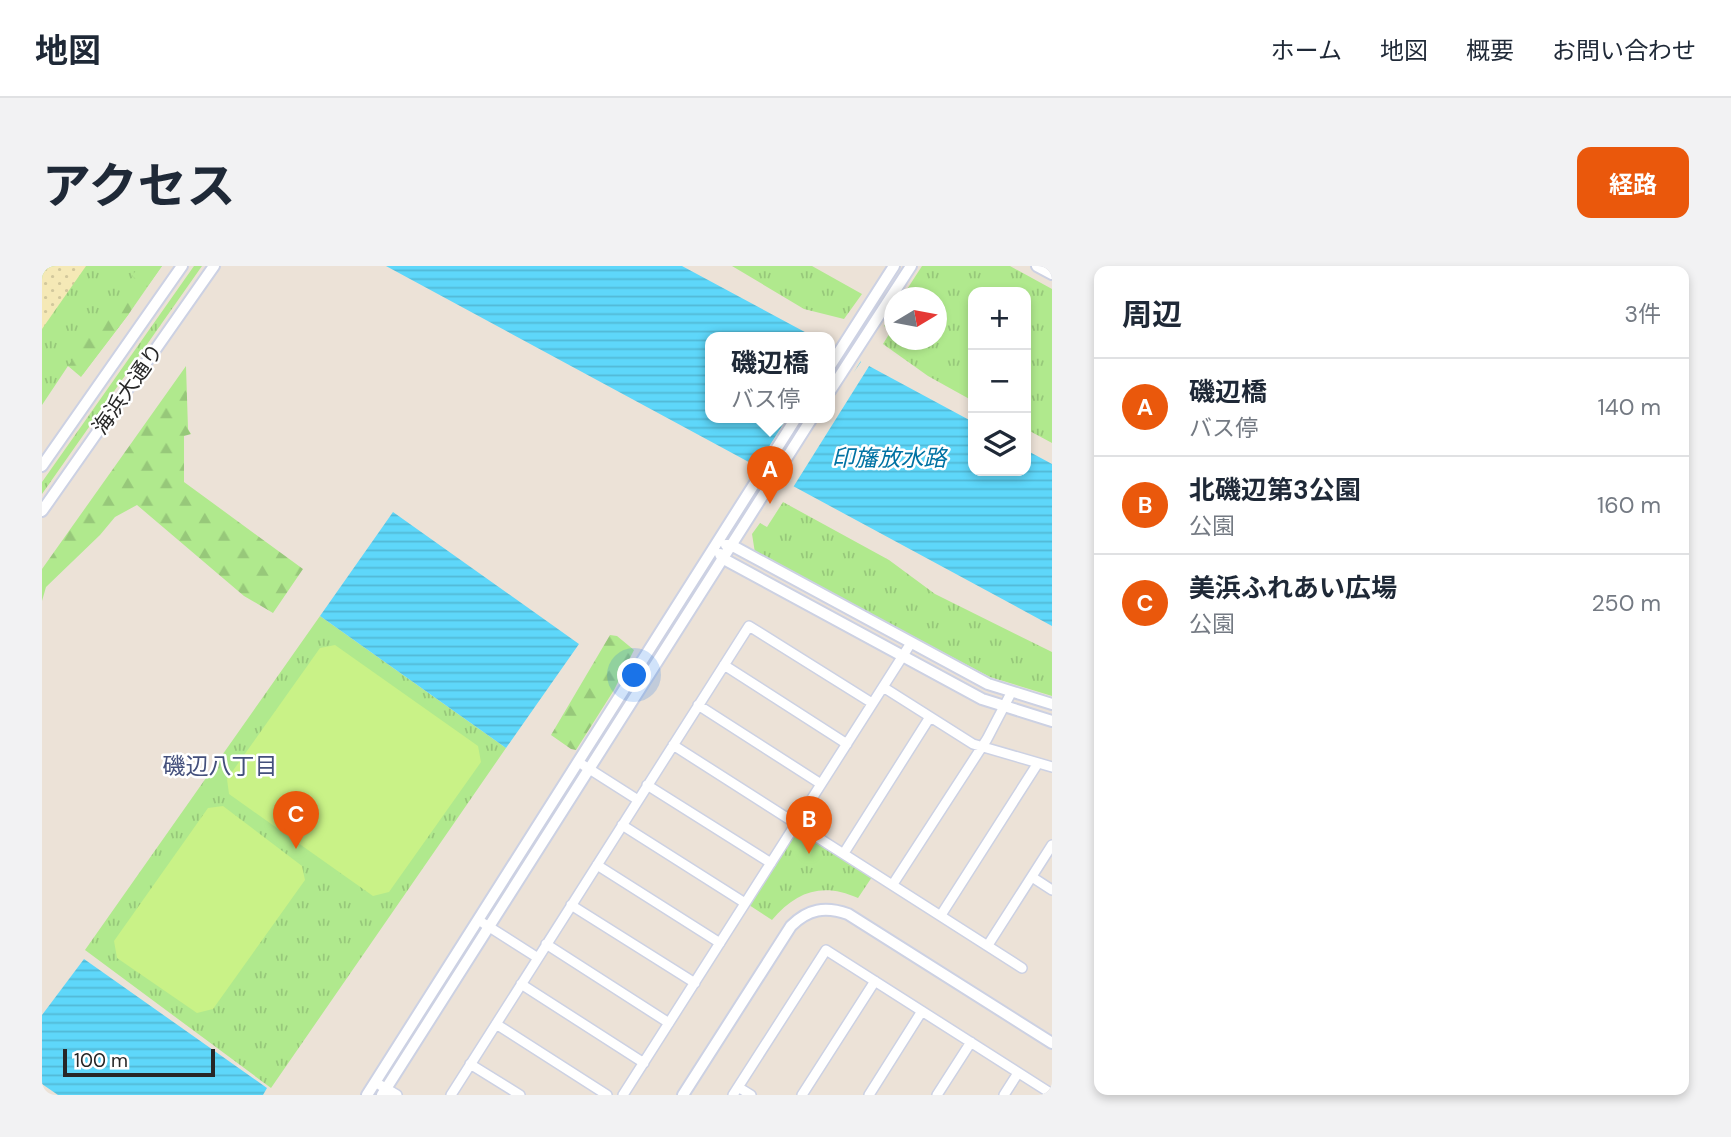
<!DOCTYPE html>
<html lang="ja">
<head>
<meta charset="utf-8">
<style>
	:root { --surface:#fff; --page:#f2f2f3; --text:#1f2937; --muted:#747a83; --line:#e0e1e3; --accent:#ea580c }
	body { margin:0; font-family:"DM Sans","Noto Sans JP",sans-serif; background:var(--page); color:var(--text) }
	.controls { position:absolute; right:21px; top:21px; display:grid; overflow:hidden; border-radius:14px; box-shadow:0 4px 10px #0003 }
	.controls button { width:63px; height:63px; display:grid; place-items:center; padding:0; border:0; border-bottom:2px solid var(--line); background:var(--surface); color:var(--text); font:35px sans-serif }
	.compass { position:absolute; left:842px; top:21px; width:63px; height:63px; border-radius:50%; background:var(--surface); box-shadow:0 4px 10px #0003; rotate:80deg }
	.scale { position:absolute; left:21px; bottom:18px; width:152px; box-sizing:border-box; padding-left:7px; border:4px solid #272727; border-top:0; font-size:19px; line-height:24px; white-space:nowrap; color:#272727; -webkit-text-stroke:5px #fff; paint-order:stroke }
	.you { position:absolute; left:593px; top:410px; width:24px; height:24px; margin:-18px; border:5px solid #fff; border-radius:50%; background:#1a73e8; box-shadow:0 0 0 10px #1a73e833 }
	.badge { display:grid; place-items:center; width:46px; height:46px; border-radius:50%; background:var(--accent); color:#fff; font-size:23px; font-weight:700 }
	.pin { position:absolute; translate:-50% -58px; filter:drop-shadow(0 2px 4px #0008) }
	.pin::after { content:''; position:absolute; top:37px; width:24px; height:21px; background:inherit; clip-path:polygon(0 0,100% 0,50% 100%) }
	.popup { position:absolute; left:663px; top:66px; width:130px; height:91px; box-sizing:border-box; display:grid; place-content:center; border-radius:14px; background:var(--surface); filter:drop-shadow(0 2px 5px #0005); font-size:23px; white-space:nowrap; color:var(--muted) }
	.popup b { font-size:26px; color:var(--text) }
	.popup::after { content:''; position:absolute; left:50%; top:100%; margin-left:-14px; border:14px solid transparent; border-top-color:var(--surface) }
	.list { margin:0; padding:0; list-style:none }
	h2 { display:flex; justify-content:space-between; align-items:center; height:91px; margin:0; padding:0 28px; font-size:30px }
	h2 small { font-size:23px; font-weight:400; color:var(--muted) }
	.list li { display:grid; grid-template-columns:46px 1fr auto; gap:21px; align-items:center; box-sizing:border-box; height:98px; padding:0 28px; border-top:2px solid var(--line) }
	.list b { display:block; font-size:26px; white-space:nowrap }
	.list p { margin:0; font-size:23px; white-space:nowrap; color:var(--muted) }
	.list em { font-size:23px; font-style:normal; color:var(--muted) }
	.icon { flex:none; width:38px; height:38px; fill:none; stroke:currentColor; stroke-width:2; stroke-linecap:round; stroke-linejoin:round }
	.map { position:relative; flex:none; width:1010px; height:829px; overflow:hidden; border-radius:14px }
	header { display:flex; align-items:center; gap:42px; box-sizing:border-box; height:98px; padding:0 35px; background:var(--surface); border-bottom:2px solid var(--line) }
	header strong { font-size:33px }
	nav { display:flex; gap:38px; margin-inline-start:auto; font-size:24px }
	.intro { display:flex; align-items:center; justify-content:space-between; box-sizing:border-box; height:168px; padding:0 42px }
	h1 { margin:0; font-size:49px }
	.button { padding:18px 32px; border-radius:14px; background:var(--accent); color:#fff; font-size:24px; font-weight:700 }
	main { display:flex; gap:42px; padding:0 42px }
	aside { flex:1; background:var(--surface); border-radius:14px; box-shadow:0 4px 10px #0003 }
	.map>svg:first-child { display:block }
	.grass { fill:url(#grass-tufts) }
	.forest { fill:url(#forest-firs) }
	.sand { fill:url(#sand-dots) }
	.pitch { fill:#c9f287 }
	.water { fill:url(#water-rules) }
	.pier { fill:#ece2d7 }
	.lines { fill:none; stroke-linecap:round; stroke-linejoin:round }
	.minor-casing { stroke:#ccd1e3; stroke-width:12 }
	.tertiary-casing { stroke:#ccd1e3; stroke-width:14 }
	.minor { stroke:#fff; stroke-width:9 }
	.tertiary { stroke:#fff; stroke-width:10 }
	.labels { text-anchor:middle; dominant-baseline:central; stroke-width:5; stroke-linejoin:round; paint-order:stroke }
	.street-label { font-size:21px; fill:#272727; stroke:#fff }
	.water-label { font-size:23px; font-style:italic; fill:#0072a3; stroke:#fff }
	.neighbourhood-label { font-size:23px; fill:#44507c; stroke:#fff }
</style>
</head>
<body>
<header>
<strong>地図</strong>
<nav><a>ホーム</a><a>地図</a><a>概要</a><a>お問い合わせ</a></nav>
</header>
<div class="intro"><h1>アクセス</h1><a class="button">経路</a></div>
<main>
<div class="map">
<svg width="1010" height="829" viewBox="0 0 1010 829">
	<defs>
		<pattern id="grass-tufts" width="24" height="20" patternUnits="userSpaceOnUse" patternTransform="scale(1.75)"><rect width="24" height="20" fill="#b0e98d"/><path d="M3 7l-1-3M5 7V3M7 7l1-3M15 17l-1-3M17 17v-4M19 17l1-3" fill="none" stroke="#97c87a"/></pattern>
		<pattern id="forest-firs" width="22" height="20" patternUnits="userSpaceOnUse" patternTransform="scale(1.75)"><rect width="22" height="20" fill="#b0e98d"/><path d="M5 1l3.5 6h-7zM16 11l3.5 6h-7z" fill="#97c87a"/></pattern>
		<pattern id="sand-dots" width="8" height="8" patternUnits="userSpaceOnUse" patternTransform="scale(1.75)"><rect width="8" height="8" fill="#f5e9b6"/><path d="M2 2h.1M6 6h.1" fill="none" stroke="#d2c89c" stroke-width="1.8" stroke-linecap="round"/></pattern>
		<pattern id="water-rules" width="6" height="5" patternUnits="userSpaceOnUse" patternTransform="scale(1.75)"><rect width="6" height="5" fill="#5ed7fa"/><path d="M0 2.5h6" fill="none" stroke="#52b9d6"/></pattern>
	</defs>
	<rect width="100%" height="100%" fill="#ece2d7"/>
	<path class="grass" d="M 0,0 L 120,0 L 86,49 L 39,111 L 26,100 L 0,139 Z
		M 152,0 L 160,0 L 0,228 L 0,216 Z
		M 690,0 L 770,0 L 820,28 L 802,53 L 762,43 Z
		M 880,0 L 968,0 L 1010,23 L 1010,177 L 984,163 L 984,26 L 931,26 L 931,135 L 886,110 L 841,78 L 849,65 L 842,60 L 852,44 L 852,74 L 894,74 L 894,32 L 860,31 Z
		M 741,236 L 847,294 L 893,328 L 1010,386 L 1010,430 L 948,411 L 713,287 L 710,268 L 718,257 L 725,261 Z
		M 278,350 L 464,482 L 229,822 L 43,684 Z
		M 758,565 L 830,611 L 816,632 C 781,616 754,625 730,654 L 707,639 L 754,566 Z"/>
	<path class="forest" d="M 97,0 L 120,0 L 105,21 L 90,10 Z
		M 85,18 L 99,28 L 86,49 L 41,108 L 26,100 Z
		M 144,100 L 146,163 L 149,168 L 142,170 L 142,216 L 261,303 L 231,347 L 202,330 L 95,239 L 73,251 L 58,269 L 4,321 L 0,335 L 0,303 Z
		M 568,369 L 575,370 L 592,384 L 572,424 L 534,484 L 529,483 L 509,469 Z"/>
	<path class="sand" d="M 0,0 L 44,0 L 0,63 Z"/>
	<path class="pitch" d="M 293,379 L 436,480 L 439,496 L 347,626 L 331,630 L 187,528 L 185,513 L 278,382 Z
		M 181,540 L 260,600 L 263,614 L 171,743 L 155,747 L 75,692 L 72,675 L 166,542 Z"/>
	<path class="water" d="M 344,0 L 640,0 L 774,72 L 668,72 L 668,152 L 788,152 L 788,79 L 931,156 L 931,205 L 984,205 L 984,184 L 1010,198 L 1010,360 Z
		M 351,246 L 537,378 L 464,482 L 278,350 Z
		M 42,693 L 225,822 L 221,829 L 16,829 L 0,818 L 0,749 Z"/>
	<path class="pier" d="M 792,77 L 820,93 L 812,106 L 821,93 L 829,97 L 750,223 L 713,203 L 745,152 L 788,152 L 788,84 Z"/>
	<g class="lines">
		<defs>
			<path id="minor" d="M 682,399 L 805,478
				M 841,421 L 931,478 L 1010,501
				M 656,439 L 779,518
				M 631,479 L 980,702
				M 541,499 L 596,534
				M 605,519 L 729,597
				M 580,559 L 703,637
				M 802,587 L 888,451
				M 555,599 L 678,677
				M 990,611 L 1010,624
				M 851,618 L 945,473 L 969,427
				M 529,639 L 653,717
				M 899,649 L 996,497
				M 441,657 L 496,692
				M 504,678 L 627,757
				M 946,679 L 1010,579
				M 479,718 L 602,797
				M 454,758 L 565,829
				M 428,798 L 478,829
				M 338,819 L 355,829
				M 696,821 L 709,829
				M 409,829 L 707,360 L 830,437
				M 581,829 L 869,377
				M 691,829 L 784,684 L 1010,828
				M 760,829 L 833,715
				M 827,829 L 880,745
				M 895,829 L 929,776
				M 962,829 L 976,807"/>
			<path id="tertiary" d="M 995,0 L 1010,8
				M 788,100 L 852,0
				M 788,125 L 869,0
				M 0,200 L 140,0
				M 0,245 L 172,0
				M 684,279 L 689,279 L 946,418 L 1010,438
				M 678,288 L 680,292 L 940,433 L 1010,455
				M 325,829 L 754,152
				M 340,829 L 770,152
				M 641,829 L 749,660 C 766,643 783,640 806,648 L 1010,777"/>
		</defs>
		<use href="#minor" class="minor-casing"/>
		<use href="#tertiary" class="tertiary-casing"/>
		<use href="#minor" class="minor"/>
		<use href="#tertiary" class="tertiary"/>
	</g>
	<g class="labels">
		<g class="street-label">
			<text transform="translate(86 123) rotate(-55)">海浜大通り</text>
		</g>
		<g class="water-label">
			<text x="847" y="192">印旛放水路</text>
		</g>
		<g class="neighbourhood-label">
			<text x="178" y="500">磯辺八丁目</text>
		</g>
	</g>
</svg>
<div class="controls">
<button>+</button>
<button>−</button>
<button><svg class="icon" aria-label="layers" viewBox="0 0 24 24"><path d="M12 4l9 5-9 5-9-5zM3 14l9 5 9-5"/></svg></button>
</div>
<svg class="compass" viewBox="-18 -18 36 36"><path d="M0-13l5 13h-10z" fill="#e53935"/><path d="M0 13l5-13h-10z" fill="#747a83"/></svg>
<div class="scale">100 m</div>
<div class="you"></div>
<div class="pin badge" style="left:728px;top:238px">A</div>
<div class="popup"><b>磯辺橋</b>バス停</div>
<div class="pin badge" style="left:767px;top:588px">B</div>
<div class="pin badge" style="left:254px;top:583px">C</div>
</div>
<aside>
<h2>周辺<small>3件</small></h2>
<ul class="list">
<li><span class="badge">A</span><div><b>磯辺橋</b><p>バス停</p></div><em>140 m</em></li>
<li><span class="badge">B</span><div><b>北磯辺第3公園</b><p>公園</p></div><em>160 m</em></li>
<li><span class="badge">C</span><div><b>美浜ふれあい広場</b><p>公園</p></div><em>250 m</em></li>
</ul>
</aside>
</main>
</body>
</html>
